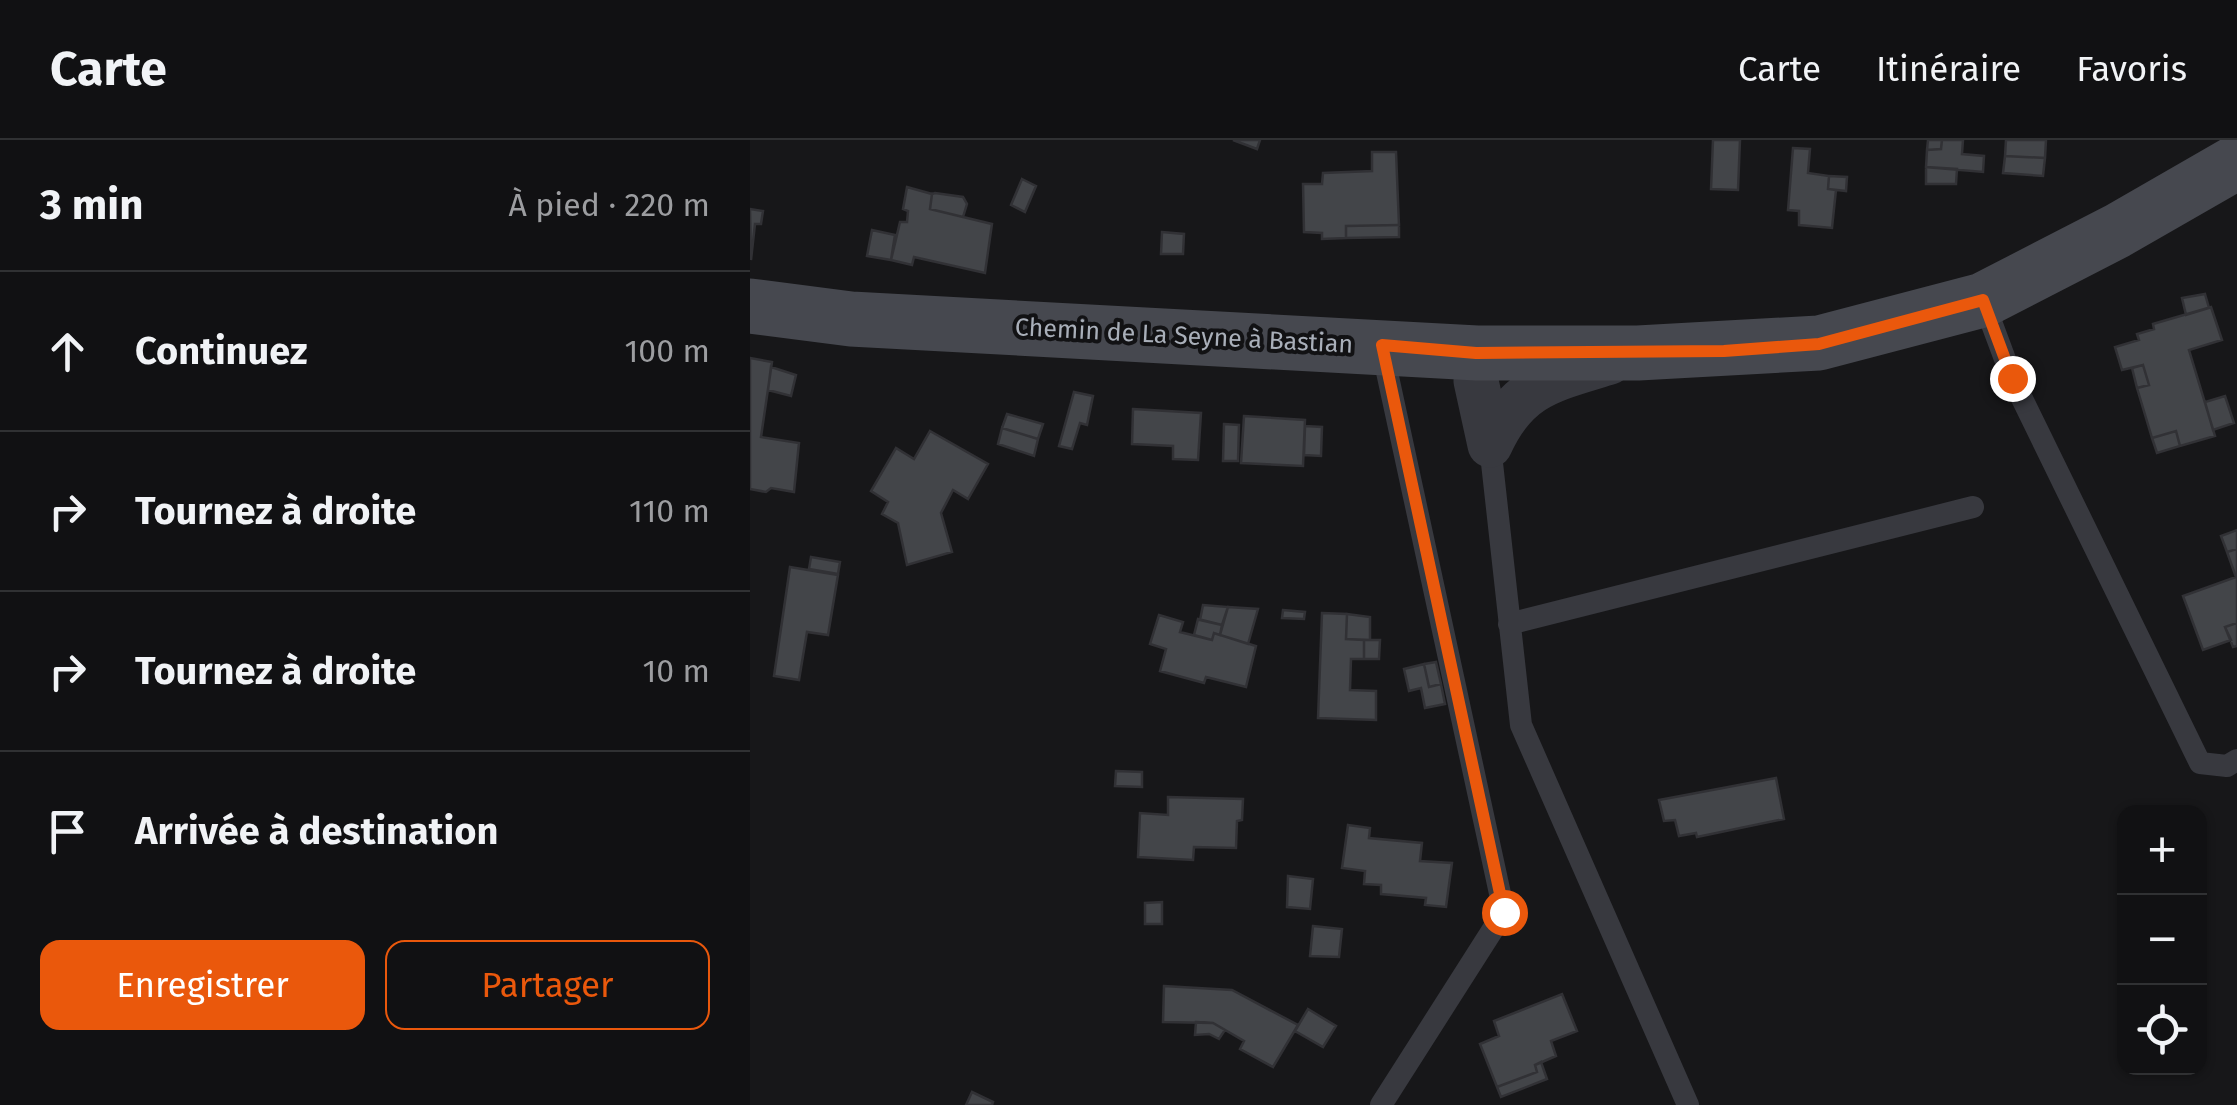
<!DOCTYPE html>
<html lang="fr">
<head>
<meta charset="utf-8">
<style>
	:root { --surface:#111113; --page:#1a1a1c; --text:#f1f3f6; --muted:#9c9da0; --line:#303133; --accent:#ea580c }
	body { margin:0; font-family:"Fira Sans",sans-serif; background:var(--page); color:var(--text) }
	.controls { position:absolute; right:30px; bottom:30px; display:grid; overflow:hidden; border-radius:20px; box-shadow:0 2px 8px #0004 }
	.controls button { width:90px; height:90px; display:grid; place-items:center; padding:0; border:0; border-bottom:2px solid var(--line); background:var(--surface); color:var(--text); font:50px sans-serif }
	.stop { position:absolute; width:30px; height:30px; margin:-22px; border:8px solid #ea580c; border-radius:50%; background:#fff }
	.stop.end { background:#ea580c; border-color:#fff; box-shadow:0 2px 10px #0008 }
	.list { margin:0; padding:0; list-style:none }
	h2 { display:flex; justify-content:space-between; align-items:center; height:130px; margin:0; padding:0 40px; font-size:42px }
	h2 small { font-size:32px; font-weight:400; color:var(--muted) }
	.list li { display:grid; grid-template-columns:65px 1fr auto; gap:30px; align-items:center; box-sizing:border-box; height:160px; padding:0 40px; border-top:2px solid var(--line) }
	.list b { display:block; font-size:38px; white-space:nowrap }
	.list em { font-size:32px; font-style:normal; color:var(--muted) }
	.actions { display:flex; gap:20px; padding:30px 40px }
	.actions a { flex:1; padding:22px 0; border:2px solid var(--accent); border-radius:20px; text-align:center; font-size:35px; color:var(--accent) }
	.actions .main { background:var(--accent); color:#fff }
	.icon { flex:none; width:55px; height:55px; fill:none; stroke:currentColor; stroke-width:2; stroke-linecap:round; stroke-linejoin:round }
	.map { position:relative; flex:none; width:1487px; height:965px; overflow:hidden }
	header { display:flex; align-items:center; gap:60px; box-sizing:border-box; height:140px; padding:0 50px; background:var(--surface); border-bottom:2px solid var(--line) }
	header strong { font-size:48px }
	nav { display:flex; gap:55px; margin-inline-start:auto; font-size:35px }
	main { display:flex }
	aside { flex:1; background:var(--surface) }
	.map>svg:first-child { display:block }
	.building { fill:#434549; stroke:#313135; stroke-width:2.5 }
	.lines { fill:none; stroke-linecap:round; stroke-linejoin:round }
	.lane { stroke:#38393f; stroke-width:22 }
	.street { stroke:#38393f; stroke-width:45 }
	.secondary { stroke:#46484f; stroke-width:55 }
	.route { stroke:#ea580c; stroke-width:12 }
	.labels { text-anchor:middle; dominant-baseline:central; stroke-width:8; stroke-linejoin:round; paint-order:stroke }
	.street-label { font-size:25px; fill:#a9afb9; stroke:#121214 }
</style>
</head>
<body>
<header>
<strong>Carte</strong>
<nav><a>Carte</a><a>Itinéraire</a><a>Favoris</a></nav>
</header>
<main>
<aside>
<h2>3 min<small>À pied · 220 m</small></h2>
<ul class="list">
<li><svg class="icon" aria-label="ahead" viewBox="0 0 24 24"><path d="M12 20V5M6 11l6-6 6 6"/></svg><div><b>Continuez</b></div><em>100 m</em></li>
<li><svg class="icon" aria-label="right" viewBox="0 0 24 24"><path d="M7 20v-9h11M14 6l5 5-5 5"/></svg><div><b>Tournez à droite</b></div><em>110 m</em></li>
<li><svg class="icon" aria-label="right" viewBox="0 0 24 24"><path d="M7 20v-9h11M14 6l5 5-5 5"/></svg><div><b>Tournez à droite</b></div><em>10 m</em></li>
<li><svg class="icon" aria-label="arrive" viewBox="0 0 24 24"><path d="M6 21V4h12l-3 4 3 4H6"/></svg><div><b>Arrivée à destination</b></div></li>
</ul>
<div class="actions"><a class="main">Enregistrer</a><a>Partager</a></div>
</aside>
<div class="map">
<svg width="1487" height="965" viewBox="0 0 1487 965">
	<rect width="100%" height="100%" fill="#171719"/>
	<path class="building" d="M 483,0 L 510,0 L 507,9 Z
		M 963,0 L 990,0 L 988,50 L 961,49 Z
		M 1178,0 L 1192,0 L 1191,9 L 1177,10 Z
		M 1192,0 L 1213,0 L 1212,14 L 1234,16 L 1233,32 L 1176,27 L 1177,10 L 1191,9 Z
		M 1256,0 L 1296,0 L 1295,18 L 1255,16 Z
		M 1043,8 L 1060,9 L 1058,33 L 1079,36 L 1078,49 L 1086,50 L 1082,88 L 1049,85 L 1049,71 L 1038,70 Z
		M 622,12 L 646,12 L 649,85 L 596,86 L 596,98 L 572,99 L 572,93 L 554,92 L 553,44 L 572,44 L 573,33 L 622,31 Z
		M 1255,16 L 1295,18 L 1293,36 L 1253,33 Z
		M 1176,27 L 1207,29 L 1206,44 L 1176,44 Z
		M 1079,36 L 1097,37 L 1096,51 L 1078,49 Z
		M 272,39 L 286,46 L 275,72 L 261,65 Z
		M 157,47 L 182,54 L 180,69 L 242,84 L 235,133 L 164,117 L 162,125 L 141,120 L 150,82 L 157,82 L 158,71 L 153,69 Z
		M 185,53 L 213,57 L 217,64 L 213,77 L 180,69 L 182,54 Z
		M 0,69 L 13,71 L 11,84 L 5,84 L 1,120 Z
		M 649,85 L 649,97 L 596,98 L 596,86 Z
		M 122,90 L 145,95 L 141,120 L 117,116 Z
		M 412,92 L 434,94 L 433,114 L 411,114 Z
		M 1455,154 L 1459,168 L 1436,175 L 1432,158 Z
		M 1461,167 L 1472,200 L 1439,210 L 1465,296 L 1430,306 L 1426,291 L 1402,298 L 1387,248 L 1399,245 L 1393,225 L 1372,230 L 1365,207 L 1389,200 L 1387,194 L 1404,189 L 1403,184 Z
		M 0,218 L 22,222 L 11,297 L 49,303 L 44,352 L 21,348 L 16,352 L 0,349 Z
		M 1393,225 L 1399,245 L 1387,248 L 1382,228 Z
		M 21,227 L 46,235 L 41,256 L 18,250 Z
		M 324,252 L 343,256 L 337,285 L 330,283 L 322,309 L 309,306 Z
		M 1475,256 L 1484,283 L 1463,290 L 1455,262 Z
		M 383,269 L 451,273 L 448,320 L 423,319 L 423,306 L 382,304 Z
		M 257,274 L 293,284 L 288,299 L 252,288 Z
		M 494,276 L 555,280 L 553,326 L 491,323 Z
		M 474,284 L 489,285 L 488,321 L 473,321 Z
		M 555,286 L 572,287 L 571,316 L 554,315 Z
		M 252,288 L 288,299 L 284,316 L 248,304 Z
		M 180,291 L 238,324 L 218,359 L 203,350 L 191,373 L 202,412 L 157,425 L 148,383 L 132,374 L 138,362 L 121,351 L 146,308 L 164,319 Z
		M 1426,291 L 1430,306 L 1407,313 L 1402,298 Z
		M 1487,390 L 1487,409 L 1477,412 L 1471,396 Z
		M 1487,409 L 1487,483 L 1475,487 L 1481,500 L 1453,510 L 1433,456 L 1486,437 L 1477,412 Z
		M 61,417 L 90,422 L 88,434 L 59,429 Z
		M 40,427 L 88,435 L 78,495 L 57,492 L 49,540 L 24,536 Z
		M 453,465 L 478,467 L 472,485 L 450,480 Z
		M 478,467 L 508,469 L 498,504 L 470,495 Z
		M 533,470 L 555,472 L 554,479 L 532,478 Z
		M 572,473 L 597,474 L 596,499 L 614,500 L 614,519 L 601,519 L 600,550 L 626,551 L 626,580 L 568,578 Z
		M 597,474 L 620,477 L 620,500 L 596,499 Z
		M 409,475 L 433,482 L 430,492 L 462,500 L 464,493 L 506,506 L 496,547 L 456,537 L 454,543 L 410,531 L 416,509 L 400,504 Z
		M 448,479 L 472,485 L 470,495 L 464,493 L 462,500 L 444,495 Z
		M 1487,483 L 1487,506 L 1483,507 L 1475,487 Z
		M 614,500 L 630,500 L 629,519 L 614,519 Z
		M 686,522 L 691,544 L 679,547 L 674,524 Z
		M 674,524 L 679,547 L 691,544 L 695,564 L 675,568 L 671,548 L 659,551 L 654,529 Z
		M 366,631 L 392,632 L 392,647 L 365,646 Z
		M 1026,638 L 1034,679 L 947,697 L 946,693 L 929,696 L 925,680 L 914,681 L 909,660 Z
		M 418,657 L 493,659 L 492,680 L 487,681 L 486,708 L 444,707 L 443,720 L 388,717 L 390,673 L 418,675 Z
		M 598,685 L 620,688 L 619,698 L 672,703 L 670,721 L 702,723 L 696,767 L 675,765 L 676,758 L 631,754 L 631,745 L 614,744 L 615,731 L 592,728 Z
		M 538,736 L 563,739 L 560,769 L 537,767 Z
		M 412,762 L 412,784 L 395,784 L 395,763 Z
		M 563,786 L 592,789 L 589,817 L 560,816 Z
		M 414,846 L 482,850 L 548,885 L 523,927 L 490,909 L 494,901 L 463,883 L 413,882 Z
		M 812,854 L 827,891 L 801,901 L 806,916 L 785,925 L 787,932 L 747,947 L 730,904 L 749,896 L 744,881 Z
		M 558,869 L 586,886 L 573,907 L 545,891 Z
		M 446,882 L 463,883 L 475,890 L 469,899 L 459,894 L 445,895 Z
		M 791,922 L 797,939 L 751,957 L 747,947 L 787,932 L 785,925 Z
		M 222,952 L 243,962 L 242,965 L 216,965 Z"/>
	<g class="lines">
		<path class="lane" d="M 1233,160 L 1262,238 L 1450,623 L 1477,626 L 1487,620
			M 740,305 L 771,585 L 938,965
			M 759,484 L 1223,367
			M 631,965 L 754,772 L 632,209"/>
		<path class="street" d="M 727,213 L 726,241 L 740,305
			M 740,305 C 767,245 802,240 860,222"/>
		<path class="secondary" d="M 0,166 L 101,179 L 727,213 L 888,213 L 1069,203 L 1233,160 L 1367,91 L 1487,22"/>
	</g>
	<g class="lines">
		<path class="route" d="M 754,772 L 632,205 L 726,213 L 974,211 L 1069,204 L 1233,160 L 1262,238"/>
	</g>
	<g class="labels">
		<g class="street-label">
			<text transform="translate(434 196) rotate(3)">Chemin de La Seyne à Bastian</text>
		</g>
	</g>
</svg>
<div class="controls">
<button>+</button>
<button>−</button>
<button><svg class="icon" aria-label="locate" viewBox="0 0 24 24"><circle cx="12" cy="12" r="6"/><path d="M12 2v4M12 18v4M2 12h4M18 12h4"/></svg></button>
</div>
<div class="stop" style="left:754px;top:772px"></div>
<div class="stop end" style="left:1262px;top:238px"></div>
</div>
</main>
</body>
</html>
